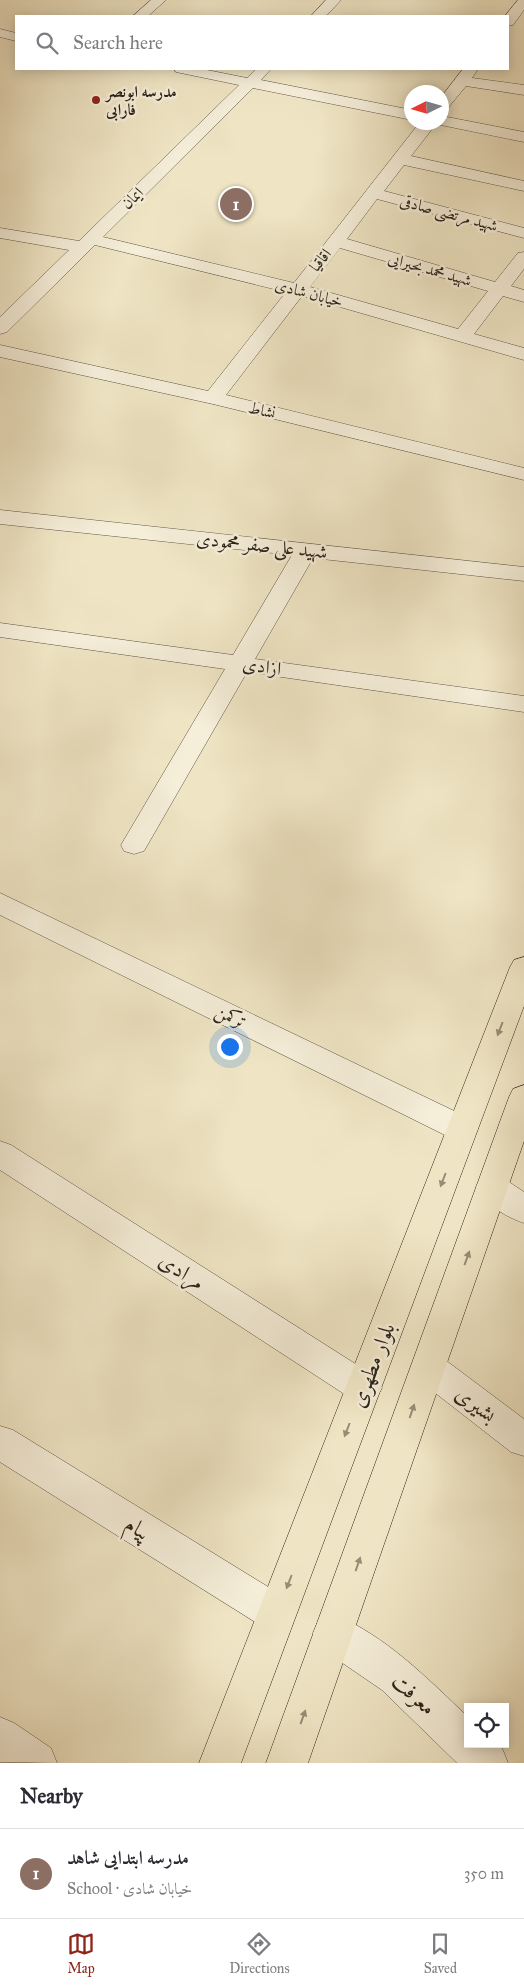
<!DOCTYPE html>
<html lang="en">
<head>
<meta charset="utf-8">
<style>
	:root { --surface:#fff; --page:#f2f2f3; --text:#2b2b33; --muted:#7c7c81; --line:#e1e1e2; --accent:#8f2418 }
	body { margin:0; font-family:"IM FELL Great Primer",Amiri,serif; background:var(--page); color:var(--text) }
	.controls { position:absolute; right:15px; bottom:15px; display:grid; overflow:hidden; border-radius:0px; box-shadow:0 2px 12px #0003 }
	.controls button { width:45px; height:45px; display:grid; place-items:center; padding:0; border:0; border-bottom:1px solid var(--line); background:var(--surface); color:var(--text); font:25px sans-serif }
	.compass { position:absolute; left:404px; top:85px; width:45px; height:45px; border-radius:50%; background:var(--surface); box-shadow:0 2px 12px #0003; rotate:265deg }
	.you { position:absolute; left:229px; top:1046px; width:18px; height:18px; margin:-12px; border:4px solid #fff; border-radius:50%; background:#1a73e8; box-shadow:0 0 0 8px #1a73e833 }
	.badge { display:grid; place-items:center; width:32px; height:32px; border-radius:50%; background:var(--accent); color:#fff; font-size:16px; font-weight:700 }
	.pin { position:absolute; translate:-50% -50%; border:2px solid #fff; box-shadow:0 1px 5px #0006 }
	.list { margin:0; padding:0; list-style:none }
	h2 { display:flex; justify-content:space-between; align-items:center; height:65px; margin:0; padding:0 20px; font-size:21px }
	h2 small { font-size:16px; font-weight:400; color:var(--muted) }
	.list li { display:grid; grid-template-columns:32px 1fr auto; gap:15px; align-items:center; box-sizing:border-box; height:90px; padding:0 20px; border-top:1px solid var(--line) }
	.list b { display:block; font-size:19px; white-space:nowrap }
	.list p { margin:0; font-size:16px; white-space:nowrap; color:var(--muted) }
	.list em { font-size:16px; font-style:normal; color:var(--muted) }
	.icon { flex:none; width:28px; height:28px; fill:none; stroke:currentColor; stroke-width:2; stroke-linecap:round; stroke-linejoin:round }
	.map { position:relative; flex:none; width:524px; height:1763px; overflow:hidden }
	.search { position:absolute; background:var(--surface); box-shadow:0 2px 12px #0003; left:15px; right:15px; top:15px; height:55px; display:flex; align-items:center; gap:12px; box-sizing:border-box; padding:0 18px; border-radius:0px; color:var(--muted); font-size:19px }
	.sheet { height:155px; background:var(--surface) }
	nav { display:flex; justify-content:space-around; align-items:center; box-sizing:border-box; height:70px; border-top:1px solid var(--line); background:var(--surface); font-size:14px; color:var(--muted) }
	nav a { display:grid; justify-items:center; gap:2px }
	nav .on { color:var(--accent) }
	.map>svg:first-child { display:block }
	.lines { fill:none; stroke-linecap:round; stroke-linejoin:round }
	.minor-casing { stroke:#5b5344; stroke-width:1 }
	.major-casing { stroke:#2a2219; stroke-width:1 }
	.minor { fill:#f5eed9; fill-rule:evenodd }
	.major { fill:#efe5c4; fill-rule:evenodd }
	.oneway { fill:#968d77 }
	.poi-dot { fill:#8f2418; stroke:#f5eed9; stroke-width:2 }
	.labels { text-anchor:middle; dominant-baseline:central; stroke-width:5; stroke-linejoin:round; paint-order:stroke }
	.far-poi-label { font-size:16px; font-weight:bold; fill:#2a2219; stroke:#f5eed9; text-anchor:start }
	.far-street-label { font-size:16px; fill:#2a2219; stroke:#f5eed9 }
	.street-label { font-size:19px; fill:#2a2219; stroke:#f5eed9 }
	.near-street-label { font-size:22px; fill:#2a2219; stroke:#f5eed9 }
</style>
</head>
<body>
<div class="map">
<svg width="524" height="1763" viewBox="0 0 524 1763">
	<rect width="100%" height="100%" fill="#efe5c4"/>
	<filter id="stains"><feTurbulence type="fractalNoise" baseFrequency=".004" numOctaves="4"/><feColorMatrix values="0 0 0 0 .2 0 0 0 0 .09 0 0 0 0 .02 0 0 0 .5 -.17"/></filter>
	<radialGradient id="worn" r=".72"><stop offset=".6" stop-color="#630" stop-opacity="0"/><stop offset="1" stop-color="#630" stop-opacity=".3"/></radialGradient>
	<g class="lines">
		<defs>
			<path id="minor" d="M 151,0 L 166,0 L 148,16 L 133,16 Z
				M 326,0 L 341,0 L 326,16 L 311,16 Z
				M 518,0 L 524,0 L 524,10 L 513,25 L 508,26 L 508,16 L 505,16 Z
				M 0,29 L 16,33 L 16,41 L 0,37 Z
				M 174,69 L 202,69 L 247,78 L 256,69 L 271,69 L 261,80 L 412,110 L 412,120 L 253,88 L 103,237 L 294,283 L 420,122 L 442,122 L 442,116 L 524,132 L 524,142 L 436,124 L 411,156 L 524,181 L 524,191 L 404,165 L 384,191 L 524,228 L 524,238 L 377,199 L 347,239 L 495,282 L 518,253 L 524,252 L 524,269 L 511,286 L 524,290 L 524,302 L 503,296 L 474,334 L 524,348 L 524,360 L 302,296 L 226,395 L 524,468 L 524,480 L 213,404 L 0,357 L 0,345 L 208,391 L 286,292 L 95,245 L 7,332 L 0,334 L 0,317 L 69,250 L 0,238 L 0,228 L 79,241 L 239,85 L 176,72 ZM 340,248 L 488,291 L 458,329 L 310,287 Z
				M 463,69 L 478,69 L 472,78 L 524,85 L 524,95 L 466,86 L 447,109 L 442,111 L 442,96 Z
				M 0,510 L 524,567 L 524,581 L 313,558 L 255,659 L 524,696 L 524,712 L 247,672 L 144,851 L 134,854 L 124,851 L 121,845 L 225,669 L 0,637 L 0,623 L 233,655 L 292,555 L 0,524 Z
				M 0,893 L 473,1120 L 478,1129 L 473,1138 L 462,1141 L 451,1138 L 0,915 Z
				M 0,1141 L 11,1145 L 376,1377 L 382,1388 L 376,1399 L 364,1404 L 352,1399 L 0,1170 Z
				M 492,1174 L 503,1178 L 524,1192 L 524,1223 C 506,1217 484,1204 476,1187 L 481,1178 Z
				M 428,1352 L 440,1356 L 524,1419 L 524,1456 L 511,1452 L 416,1378 L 411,1367 L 416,1356 Z
				M 0,1426 L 13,1430 L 291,1601 L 296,1614 L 291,1627 L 277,1633 L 263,1627 L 0,1462 Z
				M 333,1614 C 385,1635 427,1678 468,1717 L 468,1744 L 497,1744 L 502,1748 L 508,1763 L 457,1763 L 382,1690 L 319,1647 L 313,1633 L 319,1619 Z
				M 0,1717 L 14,1723 L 51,1748 L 57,1763 L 0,1762 Z"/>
			<path id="major" d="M 524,957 L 524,1006 L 241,1763 L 199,1763 L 510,967 L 514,960 Z
				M 524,1085 L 524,1141 L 308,1763 L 266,1763 L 509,1097 L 513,1089 Z"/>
		</defs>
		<use href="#minor" class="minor-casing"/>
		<use href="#major" class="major-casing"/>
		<use href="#minor" class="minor"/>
		<use href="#major" class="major"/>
	</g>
	<defs><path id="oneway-solid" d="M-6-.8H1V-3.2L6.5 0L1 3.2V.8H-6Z" transform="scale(1.25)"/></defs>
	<g class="oneway">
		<use href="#oneway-solid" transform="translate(500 1029) rotate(111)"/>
		<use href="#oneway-solid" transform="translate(443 1180) rotate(111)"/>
		<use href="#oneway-solid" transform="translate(467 1258) rotate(-70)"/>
		<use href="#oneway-solid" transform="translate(412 1411) rotate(-71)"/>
		<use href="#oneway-solid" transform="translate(347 1430) rotate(111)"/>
		<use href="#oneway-solid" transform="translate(358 1564) rotate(-71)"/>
		<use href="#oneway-solid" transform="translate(289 1582) rotate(111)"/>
		<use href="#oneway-solid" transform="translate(303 1717) rotate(-70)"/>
	</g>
	<circle class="poi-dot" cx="96" cy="100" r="5"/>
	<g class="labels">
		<g class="far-poi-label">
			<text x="106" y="91">مدرسه ابونصر<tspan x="106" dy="18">فارابی</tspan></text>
		</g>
		<g class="far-street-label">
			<text transform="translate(132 198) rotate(-44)">ایمان</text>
			<text transform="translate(449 213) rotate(15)">شهید مرتضی صادقی</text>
			<text transform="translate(320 260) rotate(-51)">اقاقیا</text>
			<text transform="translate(430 269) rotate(16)">شهید محمد بحیرایی</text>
			<text transform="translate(309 293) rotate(15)">خیابان شادی</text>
			<text transform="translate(262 410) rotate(14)">نشاط</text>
		</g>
		<g class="street-label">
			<text transform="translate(262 545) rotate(6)">شهید علی صفر محمودی</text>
			<text transform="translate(262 666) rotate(8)">ازادی</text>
			<text transform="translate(231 1016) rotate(26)">ترکمن</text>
		</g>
		<g class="near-street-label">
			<text transform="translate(182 1271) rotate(33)">مرادی</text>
			<text transform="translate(372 1365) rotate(-69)">بلوار مطهری</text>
			<text transform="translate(476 1404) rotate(37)">بشیری</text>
			<text transform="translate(138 1528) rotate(32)">پیام</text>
			<text transform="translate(414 1694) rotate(42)">معرفت</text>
		</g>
	</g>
	<rect width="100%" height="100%" filter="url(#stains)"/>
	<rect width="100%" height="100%" fill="url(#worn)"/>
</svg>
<div class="controls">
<button><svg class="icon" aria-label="locate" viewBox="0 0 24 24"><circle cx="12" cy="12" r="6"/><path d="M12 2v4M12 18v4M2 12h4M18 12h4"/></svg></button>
</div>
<svg class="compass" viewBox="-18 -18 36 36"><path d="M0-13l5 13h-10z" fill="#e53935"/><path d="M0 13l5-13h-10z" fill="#7c7c81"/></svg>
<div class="you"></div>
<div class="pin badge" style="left:236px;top:204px;background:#8d6e63">1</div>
<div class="search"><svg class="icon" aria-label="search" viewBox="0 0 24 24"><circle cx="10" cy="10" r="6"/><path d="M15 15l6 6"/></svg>Search here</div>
</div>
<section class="sheet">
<h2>Nearby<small></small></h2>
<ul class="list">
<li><span class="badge" style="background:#8d6e63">1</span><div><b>مدرسه ابتدایی شاهد</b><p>School · خیابان شادی</p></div><em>350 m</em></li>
</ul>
</section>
<nav>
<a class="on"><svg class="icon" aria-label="map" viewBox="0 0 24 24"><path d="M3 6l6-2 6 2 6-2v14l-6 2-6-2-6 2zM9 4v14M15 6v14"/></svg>Map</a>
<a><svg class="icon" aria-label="directions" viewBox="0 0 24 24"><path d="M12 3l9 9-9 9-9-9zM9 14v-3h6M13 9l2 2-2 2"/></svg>Directions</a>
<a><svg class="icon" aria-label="saved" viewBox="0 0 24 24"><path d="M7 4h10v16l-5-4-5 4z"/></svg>Saved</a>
</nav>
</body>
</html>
